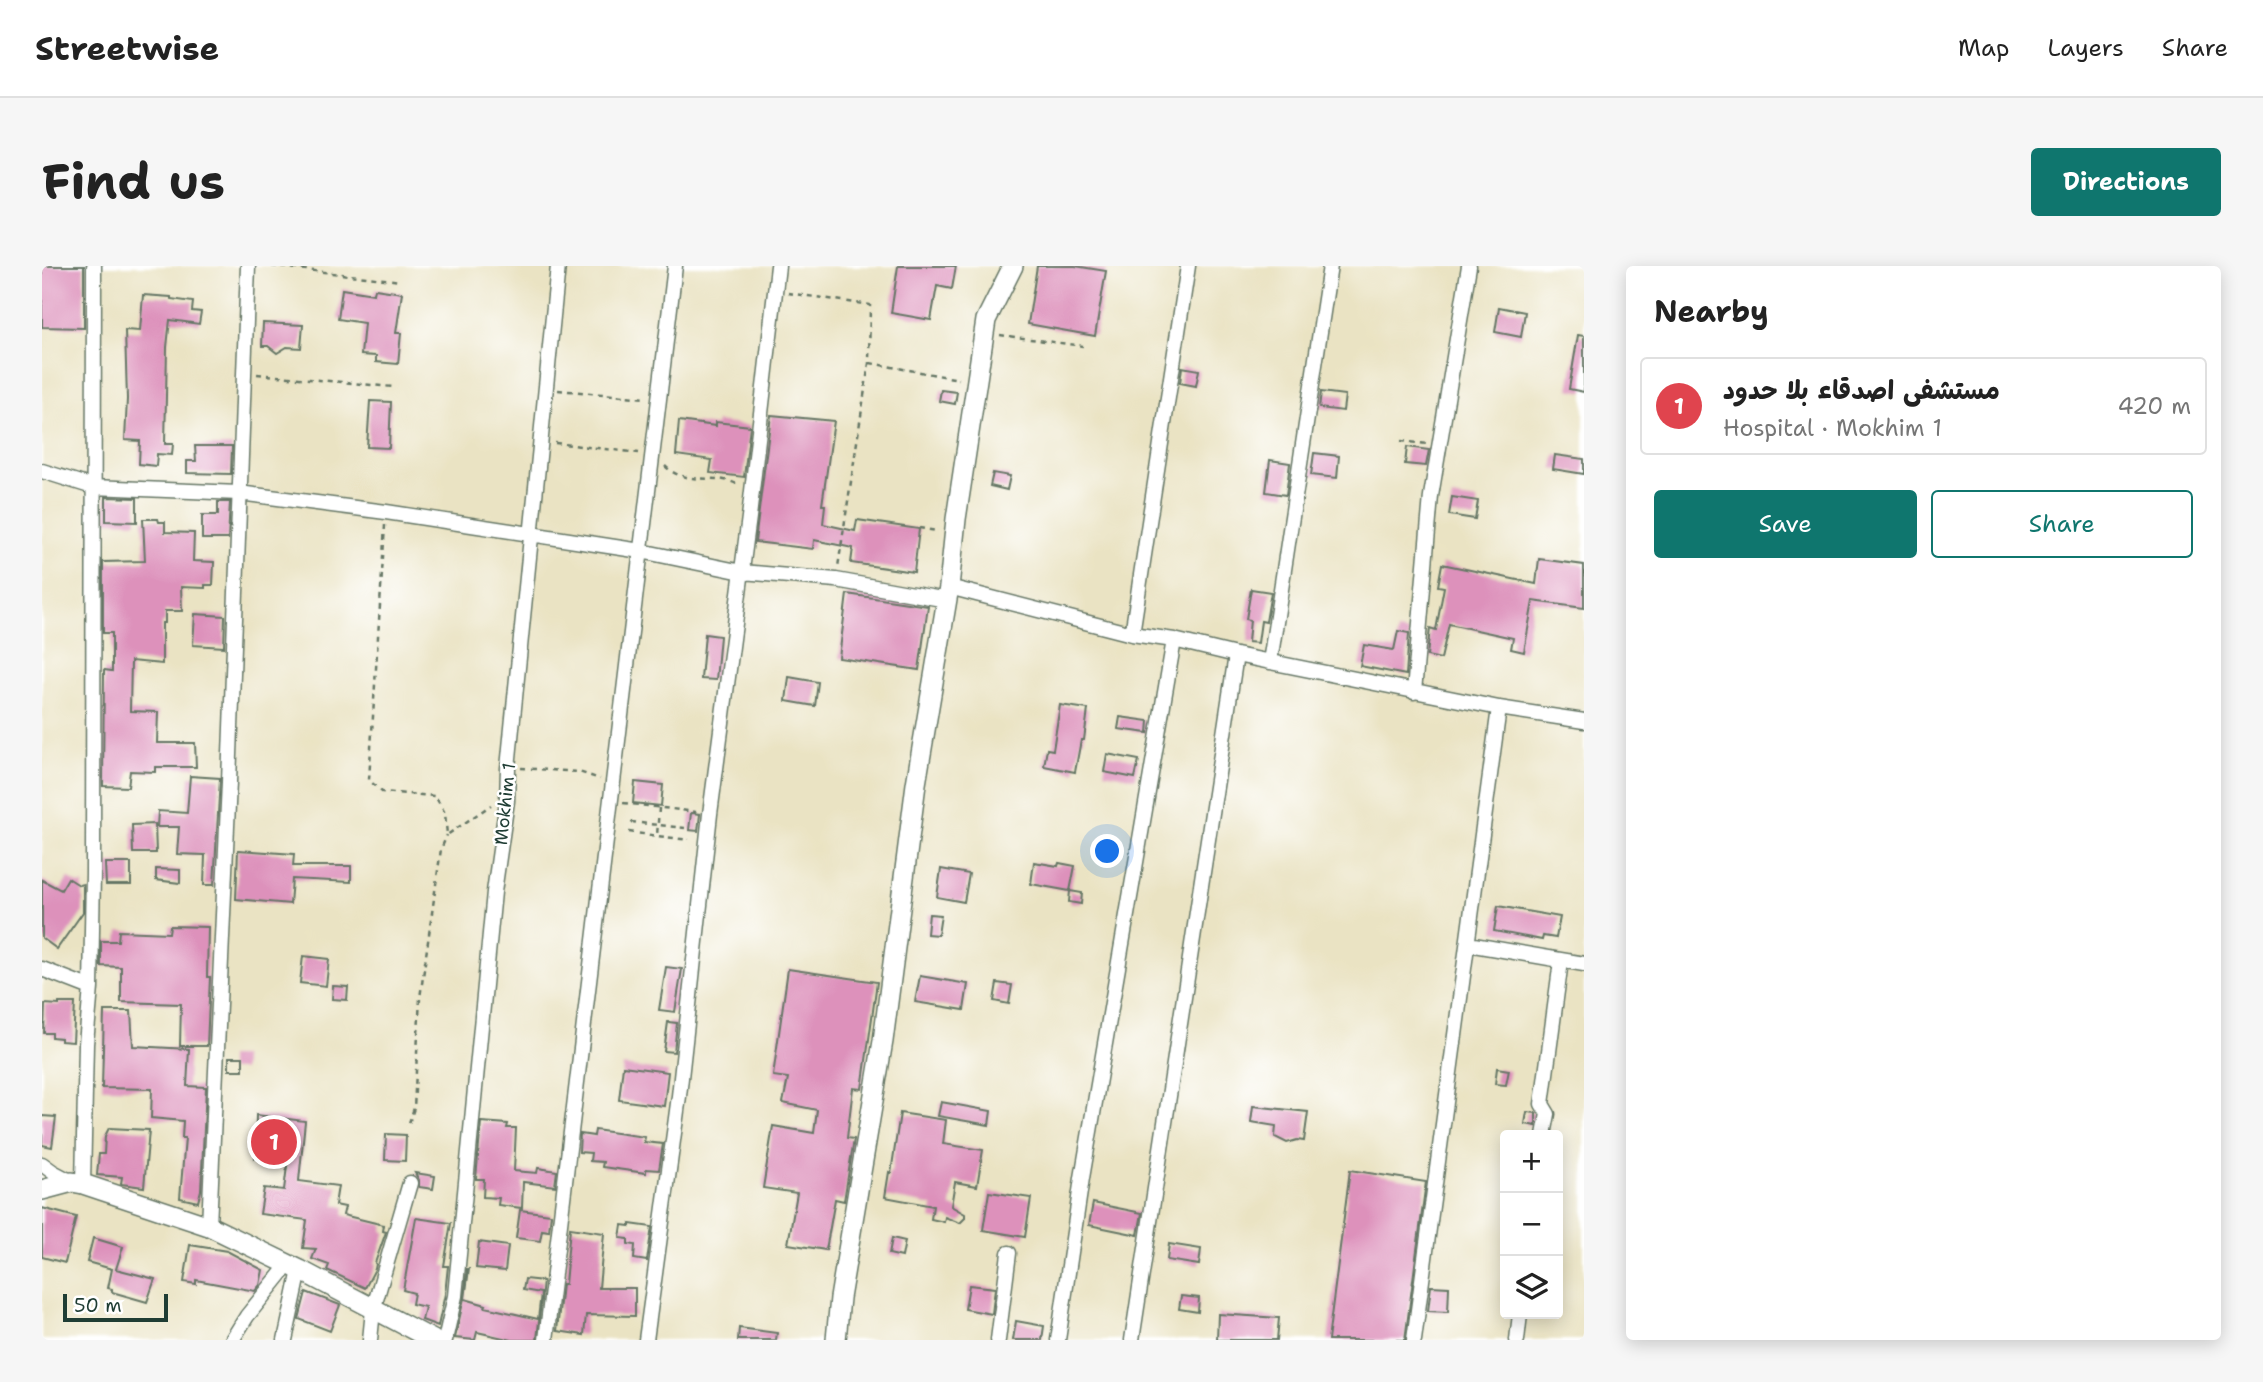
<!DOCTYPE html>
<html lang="en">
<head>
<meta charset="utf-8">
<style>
	:root { --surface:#fff; --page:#f6f6f6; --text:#222; --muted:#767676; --line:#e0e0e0; --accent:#0f766e }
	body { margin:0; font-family:"Shantell Sans","Playpen Sans Arabic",sans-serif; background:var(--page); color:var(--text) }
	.controls { position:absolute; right:21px; bottom:21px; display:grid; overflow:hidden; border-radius:7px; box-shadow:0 4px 18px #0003 }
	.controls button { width:63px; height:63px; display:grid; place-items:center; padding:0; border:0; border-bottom:2px solid var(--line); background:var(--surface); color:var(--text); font:35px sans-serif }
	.scale { position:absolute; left:21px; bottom:18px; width:105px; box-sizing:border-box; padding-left:7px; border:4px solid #1f3d34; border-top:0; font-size:19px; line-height:24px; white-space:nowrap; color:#1f3d34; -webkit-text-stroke:5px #fff; paint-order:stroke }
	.you { position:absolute; left:1066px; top:586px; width:24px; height:24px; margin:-18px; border:5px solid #fff; border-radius:50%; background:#1a73e8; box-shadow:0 0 0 10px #1a73e833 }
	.badge { display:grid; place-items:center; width:46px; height:46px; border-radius:50%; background:var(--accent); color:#fff; font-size:23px; font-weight:700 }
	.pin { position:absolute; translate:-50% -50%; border:4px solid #fff; box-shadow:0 2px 7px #0006 }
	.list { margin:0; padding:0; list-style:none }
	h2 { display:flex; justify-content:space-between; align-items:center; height:91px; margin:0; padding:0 28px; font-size:30px }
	h2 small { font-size:23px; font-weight:400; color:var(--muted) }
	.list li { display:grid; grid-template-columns:46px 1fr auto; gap:21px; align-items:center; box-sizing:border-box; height:98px; margin:0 14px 14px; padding:0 14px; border:2px solid var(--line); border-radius:7px }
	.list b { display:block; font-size:26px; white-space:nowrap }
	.list p { margin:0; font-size:23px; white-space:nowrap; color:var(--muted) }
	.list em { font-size:23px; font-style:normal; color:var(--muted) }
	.actions { display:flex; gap:14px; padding:21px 28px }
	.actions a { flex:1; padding:16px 0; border:2px solid var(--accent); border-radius:7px; text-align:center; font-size:24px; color:var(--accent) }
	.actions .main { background:var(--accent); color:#fff }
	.icon { flex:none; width:38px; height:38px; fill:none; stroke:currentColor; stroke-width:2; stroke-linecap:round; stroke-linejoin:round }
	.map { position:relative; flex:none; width:1542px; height:1074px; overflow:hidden; border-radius:7px }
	header { display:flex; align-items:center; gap:42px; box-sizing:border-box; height:98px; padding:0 35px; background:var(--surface); border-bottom:2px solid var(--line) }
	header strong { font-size:33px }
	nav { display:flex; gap:38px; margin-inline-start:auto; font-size:24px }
	.intro { display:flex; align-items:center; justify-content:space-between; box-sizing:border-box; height:168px; padding:0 42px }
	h1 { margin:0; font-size:49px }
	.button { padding:18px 32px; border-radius:7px; background:var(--accent); color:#fff; font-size:24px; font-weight:700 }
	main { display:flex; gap:42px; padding:0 42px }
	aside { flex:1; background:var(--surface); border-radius:7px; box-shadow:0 4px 18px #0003 }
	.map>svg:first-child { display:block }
	.building { fill:#dd91bb }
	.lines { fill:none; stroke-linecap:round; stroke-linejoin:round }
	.minor-casing { stroke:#676; stroke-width:17 }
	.tertiary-casing { stroke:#676; stroke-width:22 }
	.path { stroke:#676; stroke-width:2.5; stroke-dasharray:5 5; stroke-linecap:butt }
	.minor { stroke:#fff; stroke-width:14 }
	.tertiary { stroke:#fff; stroke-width:19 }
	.labels { text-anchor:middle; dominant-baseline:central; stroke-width:5; stroke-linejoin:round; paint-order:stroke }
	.street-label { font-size:18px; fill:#1f3d34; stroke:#fff }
</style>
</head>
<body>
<header>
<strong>Streetwise</strong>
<nav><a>Map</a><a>Layers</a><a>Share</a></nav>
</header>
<div class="intro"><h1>Find us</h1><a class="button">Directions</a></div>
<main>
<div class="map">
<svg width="1542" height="1074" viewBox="0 0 1542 1074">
	<rect width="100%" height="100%" fill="#fff"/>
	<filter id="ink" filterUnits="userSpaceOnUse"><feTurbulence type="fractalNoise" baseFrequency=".0143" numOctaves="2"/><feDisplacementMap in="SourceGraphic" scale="14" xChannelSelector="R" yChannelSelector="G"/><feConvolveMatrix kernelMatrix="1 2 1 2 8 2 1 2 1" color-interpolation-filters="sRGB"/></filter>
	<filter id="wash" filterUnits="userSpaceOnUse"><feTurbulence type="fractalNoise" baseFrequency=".00686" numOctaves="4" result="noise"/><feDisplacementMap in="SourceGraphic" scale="28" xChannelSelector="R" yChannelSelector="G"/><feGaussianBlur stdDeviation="1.57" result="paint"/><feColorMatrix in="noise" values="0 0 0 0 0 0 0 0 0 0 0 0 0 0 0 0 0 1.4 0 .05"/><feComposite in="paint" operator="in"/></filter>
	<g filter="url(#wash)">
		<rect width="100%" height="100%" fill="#eae3c3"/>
		<g id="blocks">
			<path class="building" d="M 0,0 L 42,0 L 42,62 L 0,61 Z
				M 856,0 L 914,0 L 910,23 L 895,20 L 889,54 L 849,47 Z
				M 995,0 L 1033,0 L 1064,5 L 1053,70 L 986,58 Z
				M 300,23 L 332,28 L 333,23 L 360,27 L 354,67 L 359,67 L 356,98 L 334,96 L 334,90 L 319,89 L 322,57 L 296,53 Z
				M 101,29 L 129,31 L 129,33 L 151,36 L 150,45 L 159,46 L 157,58 L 128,54 L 125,81 L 123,178 L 131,178 L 130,189 L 115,188 L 114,200 L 97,198 L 98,175 L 83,174 L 85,133 L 83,64 L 98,65 Z
				M 1457,41 L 1483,46 L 1479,71 L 1453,66 Z
				M 221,57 L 261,59 L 259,82 L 245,81 L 235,87 L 226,80 L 220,80 Z
				M 1536,69 L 1542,70 L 1542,126 L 1527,123 Z
				M 1140,101 L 1157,104 L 1154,120 L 1138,117 Z
				M 899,124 L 915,126 L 913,138 L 897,135 Z
				M 1279,126 L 1303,129 L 1301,145 L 1277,142 Z
				M 328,135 L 349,136 L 347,182 L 325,181 Z
				M 729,149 L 792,155 L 780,239 L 783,239 L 781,258 L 813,265 L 815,254 L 877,263 L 872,306 L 809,297 L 811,282 L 772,274 L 771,283 L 713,276 Z
				M 637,155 L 674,160 L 674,156 L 708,160 L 702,211 L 668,207 L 670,194 L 634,189 Z
				M 153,180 L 190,180 L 189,208 L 145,207 L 145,195 L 154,195 Z
				M 1365,181 L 1387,184 L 1384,200 L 1363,198 Z
				M 1272,187 L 1297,190 L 1295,212 L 1269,209 Z
				M 1513,189 L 1542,193 L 1542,208 L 1511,203 Z
				M 1228,194 L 1248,197 L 1244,229 L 1224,226 Z
				M 951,207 L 968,210 L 965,224 L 948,220 Z
				M 64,231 L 95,232 L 95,256 L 64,255 Z
				M 1410,231 L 1436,235 L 1433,253 L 1407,249 Z
				M 176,236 L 188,236 L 186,273 L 160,273 L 160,249 L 176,249 Z
				M 101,253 L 116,253 L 117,256 L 123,256 L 123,266 L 152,267 L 151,295 L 172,296 L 171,319 L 163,319 L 163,322 L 139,321 L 140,345 L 123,345 L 123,357 L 120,357 L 120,398 L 89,395 L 88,445 L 116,446 L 115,477 L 153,477 L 154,501 L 113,501 L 113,506 L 88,505 L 86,521 L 61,520 L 62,404 L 70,405 L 70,367 L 61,367 L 61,296 L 103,295 Z
				M 1497,293 L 1542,299 L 1542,342 L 1491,335 L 1482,386 L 1469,383 L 1471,372 L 1407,358 L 1399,393 L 1385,390 L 1388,362 L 1394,364 L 1402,321 L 1396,320 L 1400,298 L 1494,318 Z
				M 1209,323 L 1229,326 L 1224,356 L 1219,355 L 1216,377 L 1206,376 L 1208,354 L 1204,353 Z
				M 805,328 L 886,340 L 877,404 L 797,392 Z
				M 153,348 L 183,350 L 182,381 L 151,379 Z
				M 1356,365 L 1367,367 L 1364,409 L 1318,400 L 1322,379 L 1352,384 Z
				M 663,368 L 678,370 L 674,414 L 659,413 Z
				M 747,411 L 776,416 L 773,440 L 744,435 Z
				M 1018,439 L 1046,443 L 1042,474 L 1039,474 L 1033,506 L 1002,500 L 1005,483 L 1011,484 Z
				M 1078,451 L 1107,455 L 1106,467 L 1076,463 Z
				M 1065,488 L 1097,494 L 1093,512 L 1062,506 Z
				M 148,510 L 178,512 L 172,619 L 162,619 L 163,589 L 135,588 L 137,561 L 115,561 L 116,545 L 145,547 Z
				M 593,516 L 621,519 L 619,540 L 591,537 Z
				M 649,547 L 658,548 L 656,565 L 647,564 Z
				M 113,558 L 114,587 L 91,587 L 90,559 Z
				M 196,584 L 252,588 L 251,600 L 309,600 L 309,616 L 250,613 L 248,638 L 194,633 Z
				M 992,596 L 1016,600 L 1017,597 L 1033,600 L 1028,625 L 989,618 Z
				M 63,597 L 89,597 L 89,619 L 64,619 Z
				M 114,603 L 138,604 L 138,617 L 114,614 Z
				M 899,603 L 927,608 L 922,636 L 895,631 Z
				M 26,612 L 37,619 L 41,618 L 41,646 L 15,683 L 0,672 L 0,614 L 19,624 Z
				M 1028,625 L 1040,627 L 1039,638 L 1027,636 Z
				M 1456,640 L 1518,651 L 1514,672 L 1501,670 L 1500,674 L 1452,665 Z
				M 887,648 L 899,649 L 896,669 L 885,668 Z
				M 128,660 L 166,661 L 165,711 L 168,711 L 165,780 L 138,780 L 139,738 L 79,736 L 79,701 L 59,700 L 59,675 L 76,675 L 77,665 L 127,667 Z
				M 261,690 L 287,693 L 284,720 L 258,717 Z
				M 624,701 L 640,703 L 633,746 L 617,744 Z
				M 746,703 L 835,716 L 820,823 L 811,822 L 805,872 L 812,873 L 802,935 L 793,933 L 784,984 L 746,978 L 755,927 L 721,922 L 731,860 L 772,867 L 775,844 L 741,837 L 746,812 L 731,810 Z
				M 878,710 L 926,718 L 922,744 L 873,736 Z
				M 955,717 L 970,719 L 967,738 L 952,735 Z
				M 291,720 L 306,721 L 305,734 L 290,733 Z
				M 17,737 L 33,737 L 31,776 L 19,775 L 19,772 L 10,771 L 10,767 L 2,767 L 3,738 L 17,739 Z
				M 62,745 L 89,745 L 91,780 L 147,783 L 145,820 L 164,821 L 159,924 L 156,936 L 138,932 L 143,872 L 140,872 L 141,855 L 109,852 L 110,823 L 60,822 Z
				M 626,756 L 635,757 L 632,786 L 622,785 Z
				M 187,791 L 201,791 L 201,804 L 187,804 Z
				M 581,800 L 626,806 L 622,840 L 577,834 Z
				M 1455,802 L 1467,804 L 1464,819 L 1453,818 Z
				M 899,836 L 949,845 L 947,859 L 896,850 Z
				M 1211,840 L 1266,846 L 1262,875 L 1255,874 L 1245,877 L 1233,871 L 1234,860 L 1209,856 Z
				M 1485,846 L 1494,847 L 1494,860 L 1483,858 Z
				M 858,847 L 904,854 L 901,878 L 941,884 L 935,920 L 913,916 L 909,940 L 923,948 L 923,952 L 918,957 L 903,951 L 902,956 L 889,953 L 891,940 L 843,931 L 847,906 L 849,907 Z
				M 214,849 L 263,855 L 257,915 L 296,920 L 293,939 L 303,941 L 301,949 L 342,959 L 341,965 L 344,966 L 333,997 L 334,998 L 333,1003 L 323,1022 L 285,1004 L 287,999 L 270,993 L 274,983 L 261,982 L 265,954 L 218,948 L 222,922 L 242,924 L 245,900 L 224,897 L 225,893 L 213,892 Z
				M 0,850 L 14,851 L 10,881 L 0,879 Z
				M 439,856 L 466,858 L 465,862 L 474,862 L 472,905 L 495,907 L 496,902 L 515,905 L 513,920 L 481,916 L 480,942 L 456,939 L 457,932 L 441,931 L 442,913 L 434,913 Z
				M 67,862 L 107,864 L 102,921 L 79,918 L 80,911 L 55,909 L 57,888 L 62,888 L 63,870 Z
				M 553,864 L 603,871 L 602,876 L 621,878 L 617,904 L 604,903 L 604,907 L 560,901 L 561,896 L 548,895 L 549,887 L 537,886 L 538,868 L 552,870 Z
				M 344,868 L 364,869 L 363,895 L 343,894 Z
				M 1308,904 L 1384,916 L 1363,1074 L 1286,1074 Z
				M 373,907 L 393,910 L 391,923 L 377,921 L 377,914 Z
				M 947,926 L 989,932 L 983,971 L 941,964 Z
				M 1051,937 L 1100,947 L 1096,969 L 1047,959 Z
				M 0,942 L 34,951 L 23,997 L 0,991 Z
				M 478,944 L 509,948 L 507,965 L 500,964 L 498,975 L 474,972 Z
				M 374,952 L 409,957 L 402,1000 L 406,1000 L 403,1028 L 396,1060 L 380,1054 L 383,1041 L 370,1038 L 372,1027 L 361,1024 Z
				M 588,958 L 610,961 L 605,995 L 592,993 L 593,979 L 586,978 L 586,973 L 578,972 L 580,959 L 588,960 Z
				M 528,962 L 562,967 L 557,1022 L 593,1022 L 593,1050 L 544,1049 L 542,1069 L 515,1065 L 520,1018 L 523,1018 Z
				M 51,972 L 81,981 L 74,1003 L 113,1013 L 105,1036 L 70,1026 L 70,1023 L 66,1022 L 70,1003 L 45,996 Z
				M 850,972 L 863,975 L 860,991 L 847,988 Z
				M 437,976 L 466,980 L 463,1005 L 434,1002 Z
				M 1127,978 L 1159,983 L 1157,999 L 1125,994 Z
				M 148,979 L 185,985 L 221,1004 L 218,1019 L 213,1025 L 154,1014 L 154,1018 L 142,1016 Z
				M 425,1003 L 427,1003 L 423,1033 L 444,1039 L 443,1041 L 496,1053 L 499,1027 L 481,1024 L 483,1013 L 501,1015 L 495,1074 L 470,1074 L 435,1066 L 433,1074 L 413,1072 L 422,1032 Z
				M 927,1019 L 953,1022 L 950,1048 L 923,1043 Z
				M 1389,1020 L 1407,1021 L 1406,1046 L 1386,1045 Z
				M 264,1026 L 298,1039 L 288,1065 L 257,1053 Z
				M 1139,1030 L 1157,1032 L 1156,1046 L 1137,1043 Z
				M 1176,1048 L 1237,1052 L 1235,1074 L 1175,1074 Z
				M 974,1055 L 1002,1060 L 1000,1074 L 971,1074 Z
				M 697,1062 L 735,1067 L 734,1074 L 696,1074 Z"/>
		</g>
	</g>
	<g filter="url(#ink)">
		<use href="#blocks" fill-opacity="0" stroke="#676" stroke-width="2"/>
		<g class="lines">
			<defs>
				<path id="minor" d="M 0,205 L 51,221 L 197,227 L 344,246 L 599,285 L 700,306 L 794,314 L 905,334
					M 907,321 L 1090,368 L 1132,374 L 1194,389 L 1457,442 L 1542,455
					M 1090,368 L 1146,0
					M 1228,396 L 1288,0
					M 1372,426 L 1389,230 L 1427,0
					M 1426,678 L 1542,698
					M 0,703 L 49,722
					M 1502,869 L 1506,848 L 1500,838 L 1519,695
					M 0,898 L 11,906 L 30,916
					M 41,918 L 44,778 L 49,722 L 51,607 L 52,0
					M 167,960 L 187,516 L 206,0
					M 190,1074 L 205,1050 L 246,999
					M 243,1074 L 258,1004
					M 328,1074 L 331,1044 L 368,917
					M 403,1074 L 413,1030 L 452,626 L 465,535 L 466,502 L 516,0
					M 504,1074 L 633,0
					M 604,1074 L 637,830 L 668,548 L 707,251 L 736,0
					M 956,1074 L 967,987
					M 1016,1074 L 1040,912 L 1132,374
					M 1090,1074 L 1194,389
					M 1372,1074 L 1457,442
					M 1475,1074 L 1478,1048"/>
				<path id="tertiary" d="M 0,924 L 30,916 L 41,918 L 167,960 L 258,1004 L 391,1074
					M 794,1074 L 798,1032 L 841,775 L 874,518 L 907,321 L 914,253 L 944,54 L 971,0"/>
			</defs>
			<use href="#minor" class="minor-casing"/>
			<use href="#tertiary" class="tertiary-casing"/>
			<path class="path" d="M 230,0 L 359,15
				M 746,27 L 828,39 L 827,97 L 796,301
				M 958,69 L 1041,80
				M 828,97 L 917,113
				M 215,108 L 351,121
				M 516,124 L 604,132
				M 1359,175 L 1385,178
				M 513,177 L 597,187
				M 623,200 C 645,222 676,205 698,220
				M 343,259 L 327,514 L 340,526 L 393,530 L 403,547 L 405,569 L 449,539
				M 877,262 L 895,265
				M 479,502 L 537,506 L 558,513
				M 581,537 L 654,546
				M 617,542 L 615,570 L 647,574
				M 589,556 L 643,562
				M 587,566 L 615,570
				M 367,857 L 372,842 L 378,732 L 399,583 L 405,569"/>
			<use href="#minor" class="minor"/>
			<use href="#tertiary" class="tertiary"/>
		</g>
	</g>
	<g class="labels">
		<g class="street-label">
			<text transform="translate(463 538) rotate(-84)">Mokhim 1</text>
		</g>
	</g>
</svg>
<div class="controls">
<button>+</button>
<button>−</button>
<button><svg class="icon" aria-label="layers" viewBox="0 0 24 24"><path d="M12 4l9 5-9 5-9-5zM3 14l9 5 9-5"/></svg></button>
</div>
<div class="scale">50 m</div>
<div class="you"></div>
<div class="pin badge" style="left:232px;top:876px;background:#e0444e">1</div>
</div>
<aside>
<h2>Nearby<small></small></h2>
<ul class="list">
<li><span class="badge" style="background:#e0444e">1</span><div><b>مستشفى اصدقاء بلا حدود</b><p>Hospital · Mokhim 1</p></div><em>420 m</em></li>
</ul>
<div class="actions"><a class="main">Save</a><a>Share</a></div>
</aside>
</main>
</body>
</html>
